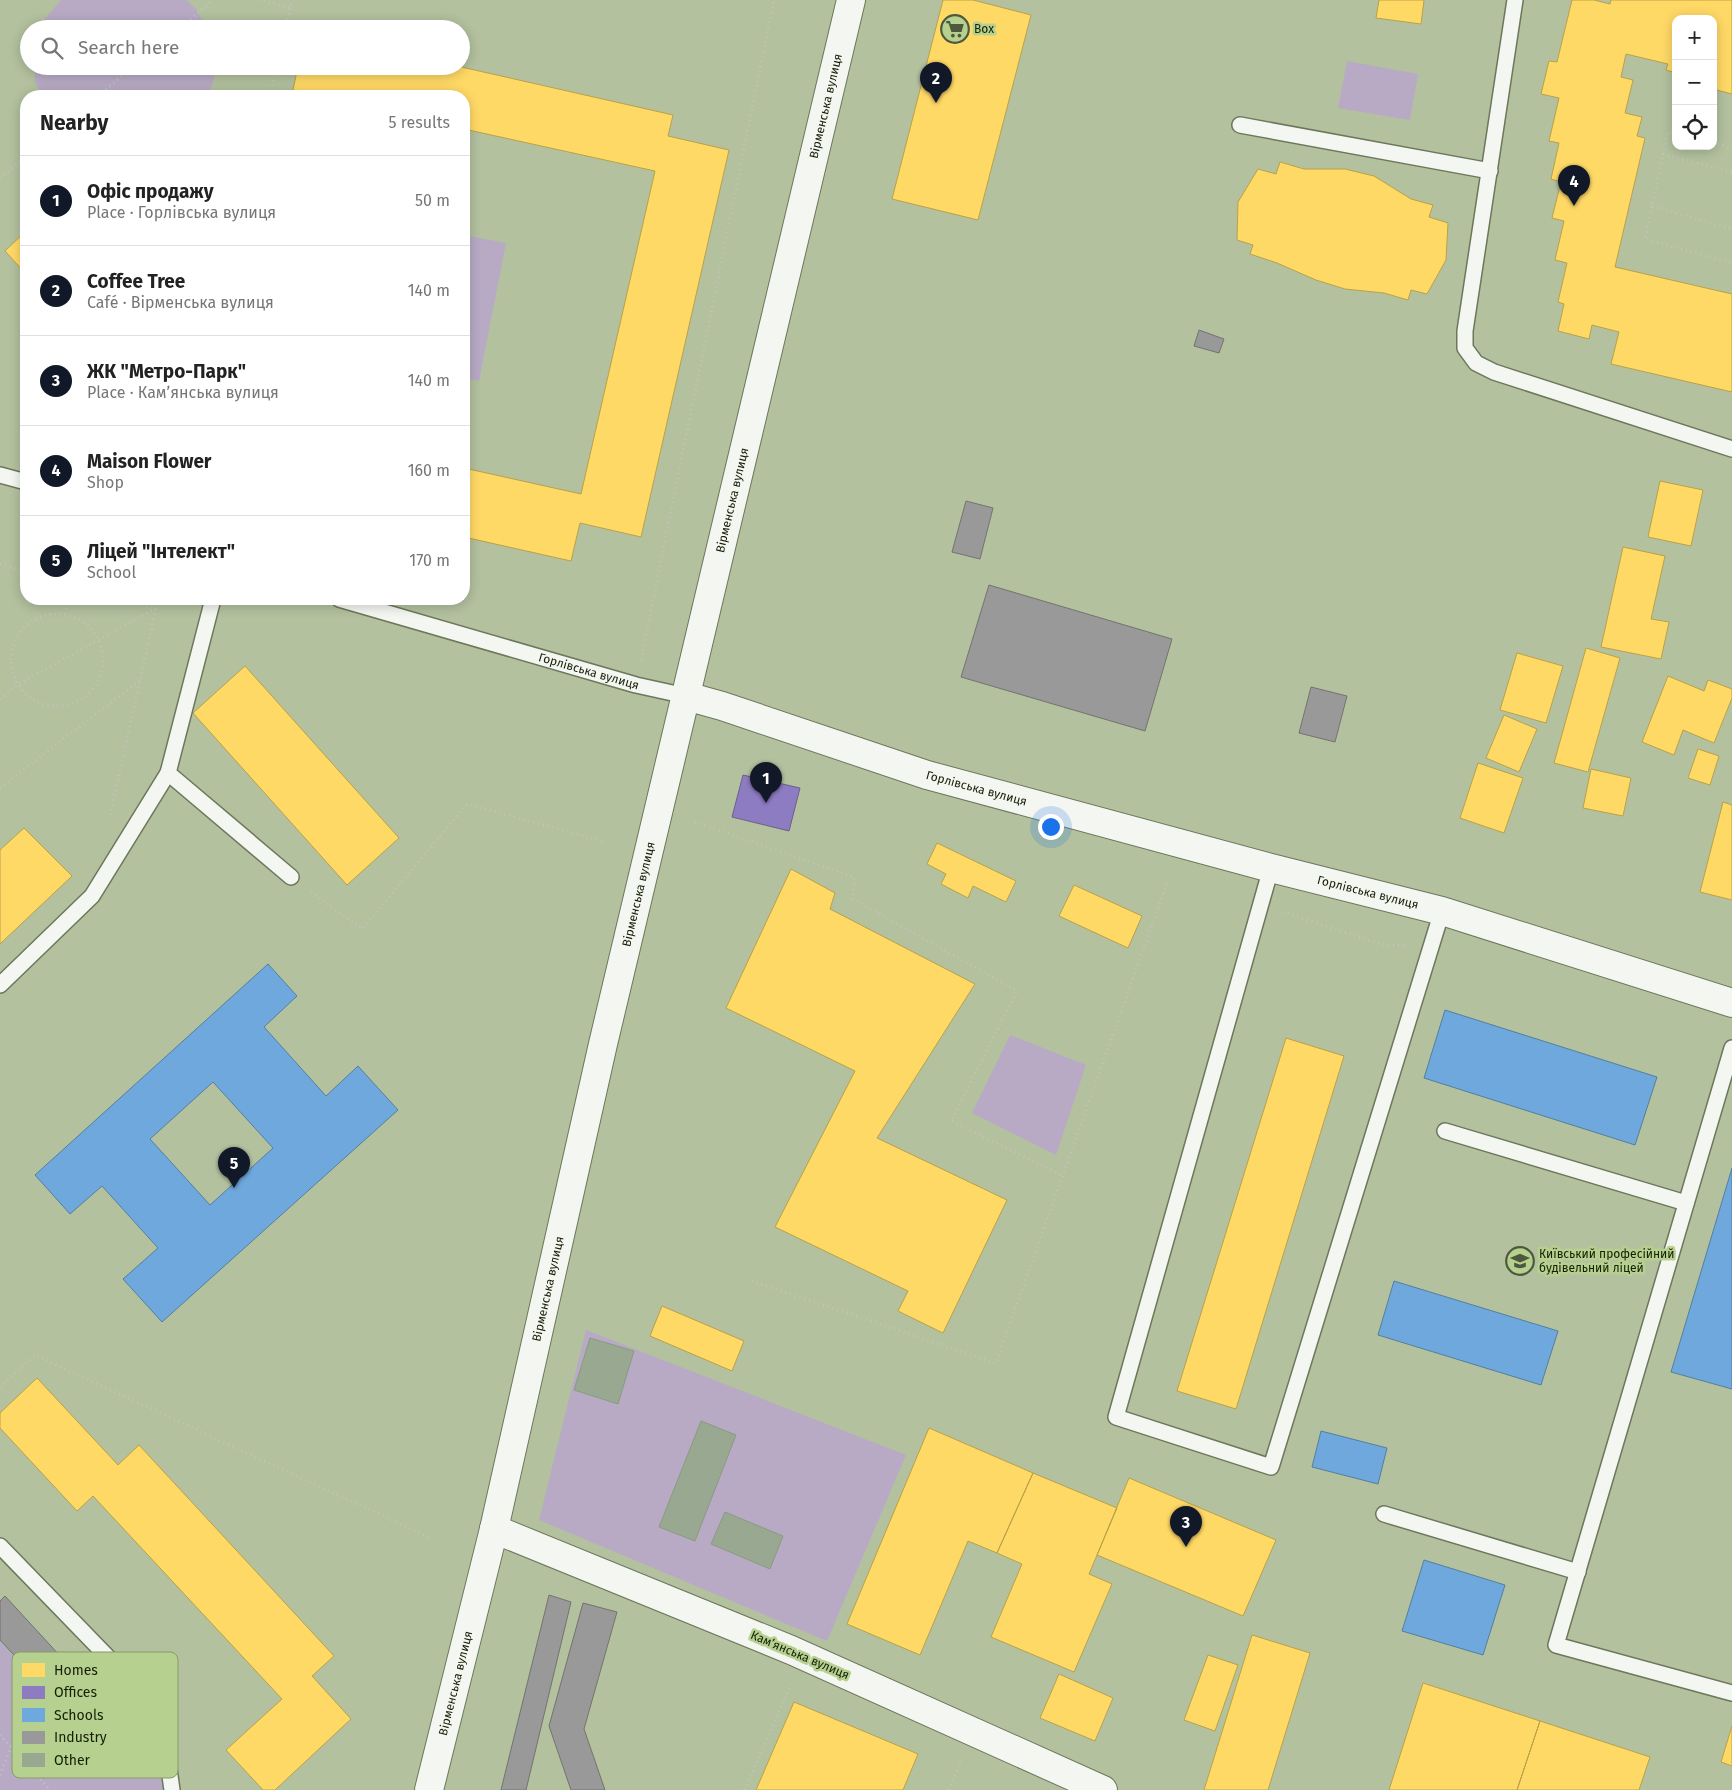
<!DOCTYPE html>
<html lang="en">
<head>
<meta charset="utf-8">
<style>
	:root { --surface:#fff; --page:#f2f2f2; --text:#222; --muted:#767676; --line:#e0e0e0; --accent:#111827 }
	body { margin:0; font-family:"Fira Sans",sans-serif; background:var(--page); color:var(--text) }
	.controls { position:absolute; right:15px; top:15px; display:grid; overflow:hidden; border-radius:10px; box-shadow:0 2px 12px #0003 }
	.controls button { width:45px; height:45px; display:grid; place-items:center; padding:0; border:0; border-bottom:1px solid var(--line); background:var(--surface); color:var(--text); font:25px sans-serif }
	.you { position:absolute; left:1050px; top:826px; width:18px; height:18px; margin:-12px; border:4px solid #fff; border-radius:50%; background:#1a73e8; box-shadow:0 0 0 8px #1a73e833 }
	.badge { display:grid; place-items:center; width:32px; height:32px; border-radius:50%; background:var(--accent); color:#fff; font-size:16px; font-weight:700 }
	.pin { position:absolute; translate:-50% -41px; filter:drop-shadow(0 1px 2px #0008) }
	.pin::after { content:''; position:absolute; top:26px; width:18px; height:15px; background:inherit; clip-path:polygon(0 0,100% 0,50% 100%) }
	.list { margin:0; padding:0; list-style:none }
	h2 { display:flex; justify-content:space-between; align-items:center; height:65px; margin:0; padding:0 20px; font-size:21px }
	h2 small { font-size:16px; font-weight:400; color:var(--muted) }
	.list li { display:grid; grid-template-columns:32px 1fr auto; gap:15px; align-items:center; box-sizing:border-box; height:90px; padding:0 20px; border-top:1px solid var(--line) }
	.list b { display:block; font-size:19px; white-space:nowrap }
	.list p { margin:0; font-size:16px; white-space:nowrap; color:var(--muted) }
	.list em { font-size:16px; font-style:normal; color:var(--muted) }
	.icon { flex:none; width:28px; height:28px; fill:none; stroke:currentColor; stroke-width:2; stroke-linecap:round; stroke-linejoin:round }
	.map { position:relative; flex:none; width:1732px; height:1790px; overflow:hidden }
	.search { position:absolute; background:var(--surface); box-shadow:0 2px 12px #0003; left:20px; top:20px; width:450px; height:55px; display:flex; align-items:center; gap:12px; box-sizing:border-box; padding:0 18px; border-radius:28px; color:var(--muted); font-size:19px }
	.panel { position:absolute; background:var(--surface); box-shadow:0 2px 12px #0003; left:20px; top:90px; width:450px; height:515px; border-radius:20px }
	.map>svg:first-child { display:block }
	.green { fill:#b8aac5 }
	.homes { fill:#ffd966; stroke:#b9a149 }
	.offices { fill:#8e7cc3; stroke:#6a608a }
	.schools { fill:#6fa8dc; stroke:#547f9c; fill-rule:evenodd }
	.industry { fill:#999; stroke:#72746d }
	.building { fill:#99a991; stroke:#8a9a82 }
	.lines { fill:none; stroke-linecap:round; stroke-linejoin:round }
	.service-casing { stroke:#6c775b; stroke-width:18 }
	.minor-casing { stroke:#6c775b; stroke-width:30 }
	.path { stroke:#c1c5ba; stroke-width:3; stroke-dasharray:1 4; stroke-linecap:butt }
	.service { stroke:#f4f6f1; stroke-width:15 }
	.minor { stroke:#f4f6f1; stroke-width:28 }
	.labels { text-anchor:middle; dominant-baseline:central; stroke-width:5; stroke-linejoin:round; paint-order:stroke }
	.poi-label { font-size:12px; fill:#161f06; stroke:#b6d090; text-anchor:start }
	.street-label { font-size:12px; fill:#161f06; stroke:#b6d090 }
	.key { fill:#b6d090; stroke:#869b67; stroke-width:1 }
	.key-label { font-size:14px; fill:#161f06 }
</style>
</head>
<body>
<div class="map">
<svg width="1732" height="1790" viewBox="0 0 1732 1790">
	<rect width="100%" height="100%" fill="#b3c19f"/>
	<path class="green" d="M 61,0 L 186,0 L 196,9 L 207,29 L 42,29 L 45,19 Z
		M 1347,61 L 1418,74 L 1410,120 L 1338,108 Z
		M 35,66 L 214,66 L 214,80 L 208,96 L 42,96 L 35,82 Z
		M 464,235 L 506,243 L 479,381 L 464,378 Z
		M 1010,1035 L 1086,1065 L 1056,1155 L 972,1113 Z
		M 586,1330 L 906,1455 L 827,1641 L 539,1520 Z
		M 0,1641 L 80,1729 L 108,1704 L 154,1755 L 167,1790 L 0,1790 Z"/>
	<path class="homes" d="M 943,0 L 973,0 L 1031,15 L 978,220 L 892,199 Z
		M 1379,0 L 1424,0 L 1421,24 L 1376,18 Z
		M 1572,0 L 1594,0 L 1610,4 L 1611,0 L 1732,0 L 1732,94 L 1713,89 L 1713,19 L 1676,19 L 1676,73 L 1666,70 L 1668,64 L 1626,54 L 1621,77 L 1633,80 L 1625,113 L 1642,117 L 1637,136 L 1645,138 L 1615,267 L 1732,294 L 1732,392 L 1611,364 L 1619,332 L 1592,325 L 1589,339 L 1558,331 L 1564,304 L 1558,302 L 1567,263 L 1555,260 L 1564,221 L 1552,218 L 1561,182 L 1551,179 L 1559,143 L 1549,141 L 1559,98 L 1541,94 L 1549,61 L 1557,62 Z
		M 298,66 L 457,66 L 673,115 L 668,136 L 729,150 L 641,537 L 580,523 L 571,561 L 464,537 L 464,468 L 581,494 L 655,171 L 464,129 L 464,96 L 319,96 L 293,90 Z
		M 1280,162 L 1304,169 L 1345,169 L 1374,176 L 1411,199 L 1433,205 L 1429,217 L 1448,223 L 1446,260 L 1427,294 L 1411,290 L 1408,300 L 1384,293 L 1345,289 L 1316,280 L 1277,263 L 1250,254 L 1253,245 L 1237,240 L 1238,202 L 1258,169 L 1276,174 Z
		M 26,231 L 26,274 L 5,251 Z
		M 1660,481 L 1703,490 L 1691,546 L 1648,537 Z
		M 1623,547 L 1665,556 L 1651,619 L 1669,622 L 1661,659 L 1601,647 Z
		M 1586,648 L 1620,658 L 1588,772 L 1554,763 Z
		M 1517,653 L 1563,666 L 1546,723 L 1500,710 Z
		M 245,666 L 399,838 L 347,885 L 193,713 Z
		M 1668,676 L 1704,691 L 1708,680 L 1732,689 L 1732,698 L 1714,743 L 1683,730 L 1674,755 L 1642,742 Z
		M 1504,715 L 1537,729 L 1519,772 L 1486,758 Z
		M 1698,749 L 1719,756 L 1710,785 L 1688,778 Z
		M 1478,763 L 1523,778 L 1504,833 L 1460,818 Z
		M 1591,769 L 1631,778 L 1623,816 L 1583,808 Z
		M 1723,802 L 1732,805 L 1732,900 L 1700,892 Z
		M 24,828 L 72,876 L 0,944 L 0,850 Z
		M 937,843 L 1016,881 L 1006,902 L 973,886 L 968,898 L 941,884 L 946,874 L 927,864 Z
		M 791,869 L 835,893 L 830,909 L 975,984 L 877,1138 L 1007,1200 L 943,1333 L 898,1311 L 908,1291 L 775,1227 L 855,1071 L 726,1008 Z
		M 1074,885 L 1142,916 L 1128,948 L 1059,916 Z
		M 1286,1038 L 1344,1056 L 1236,1409 L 1177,1391 Z
		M 662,1306 L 744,1341 L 732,1371 L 650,1336 Z
		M 37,1378 L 118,1465 L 139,1445 L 334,1656 L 312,1676 L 351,1719 L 275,1790 L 263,1790 L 226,1750 L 282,1699 L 93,1496 L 77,1511 L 0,1428 L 0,1413 Z
		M 929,1428 L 1033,1473 L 997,1553 L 968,1541 L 920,1655 L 847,1624 Z
		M 1033,1473 L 1117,1508 L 1089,1574 L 1112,1584 L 1074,1672 L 991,1637 L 1022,1564 L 997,1553 Z
		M 1129,1478 L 1276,1540 L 1243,1616 L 1097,1555 Z
		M 1252,1635 L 1310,1653 L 1268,1790 L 1204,1790 Z
		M 1208,1655 L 1238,1665 L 1215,1731 L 1184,1720 Z
		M 1059,1674 L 1113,1698 L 1095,1741 L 1040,1718 Z
		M 1423,1683 L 1540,1721 L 1517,1790 L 1389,1790 Z
		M 794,1702 L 918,1754 L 903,1790 L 756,1790 Z
		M 1540,1721 L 1650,1757 L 1639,1790 L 1517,1790 Z
		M 1732,1726 L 1732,1766 L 1721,1762 Z"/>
	<path class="offices" d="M 743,775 L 800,788 L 789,831 L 732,817 Z"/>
	<path class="schools" d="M 268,964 L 297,996 L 264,1027 L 326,1096 L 358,1066 L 398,1110 L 162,1322 L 123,1279 L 158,1248 L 102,1186 L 70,1214 L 35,1175 ZM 213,1082 L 273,1148 L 210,1205 L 150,1139 Z
		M 1445,1010 L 1657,1077 L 1635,1145 L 1424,1078 Z
		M 1732,1168 L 1732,1389 L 1671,1372 Z
		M 1394,1281 L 1558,1331 L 1541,1385 L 1378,1335 Z
		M 1321,1431 L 1387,1448 L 1378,1484 L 1312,1467 Z
		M 1424,1560 L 1505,1585 L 1483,1655 L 1402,1631 Z"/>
	<path class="industry" d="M 1199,330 L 1224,339 L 1219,353 L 1194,346 Z
		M 966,501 L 993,508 L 980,559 L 952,552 Z
		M 989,585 L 1172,639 L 1145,731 L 961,677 Z
		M 1311,687 L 1347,696 L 1335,742 L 1299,733 Z
		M 549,1595 L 571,1602 L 526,1790 L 501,1790 Z
		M 5,1596 L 62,1658 L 37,1680 L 0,1640 L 0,1601 Z
		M 583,1603 L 617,1612 L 584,1729 L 605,1790 L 571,1790 L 549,1726 Z"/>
	<path class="building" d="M 590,1338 L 634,1351 L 618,1404 L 574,1390 Z
		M 701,1421 L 736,1435 L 695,1541 L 659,1527 Z
		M 725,1512 L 783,1536 L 770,1569 L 711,1544 Z"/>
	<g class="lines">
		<defs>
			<g id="service">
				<path d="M 1515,0 L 1465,331 L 1465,348 L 1476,363 L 1494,372 L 1732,449"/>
				<path d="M 1240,125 L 1490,171"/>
				<path d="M 0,475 L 26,482"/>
				<path d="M 213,599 L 168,773 L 291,877"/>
				<path id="s1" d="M 339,599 L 636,685 L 686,696"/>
				<path d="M 1271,868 L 1116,1417 L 1271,1467 L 1442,911"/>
				<path d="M 0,985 L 92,896 L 168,773"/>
				<path d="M 1732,1048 L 1556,1645 L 1732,1693"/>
				<path d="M 1445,1131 L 1686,1203"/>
				<path d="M 1384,1514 L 1578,1572"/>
				<path d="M 0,1546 L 161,1712 L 172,1790"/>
			</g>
			<g id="minor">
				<path id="s2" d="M 686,696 L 722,706 L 927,775 L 1271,868 L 1442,911 L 1732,1003"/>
				<path d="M 494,1529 L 791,1650 L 1103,1790"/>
				<path id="s3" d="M 429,1790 L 494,1529 L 603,1044 L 851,0"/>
			</g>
		</defs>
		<use href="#service" class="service-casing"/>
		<use href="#minor" class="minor-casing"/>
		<path class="path" d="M 259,0 L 290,8
			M 179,29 L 213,0
			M 285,29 L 292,0
			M 98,96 L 134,66
			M 270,96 L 277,66
			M 1676,134 L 1668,132 L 1645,239 L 1732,263
			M 1713,143 L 1732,148
			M 1663,154 L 1732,172
			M 0,178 L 26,156
			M 1652,206 L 1732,229
			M 0,564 L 26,572
			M 122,599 L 155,608
			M11 660a46 46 0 1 1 92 0a46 46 0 1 1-92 0Z
			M 64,614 L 69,599
			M 641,660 L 774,0
			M 0,699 L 17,685 L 156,608
			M 0,788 L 140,680
			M 110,815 L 158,599
			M 695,822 L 854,877 L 853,899 L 1017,991 L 951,1121 L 1063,1176
			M 311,892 L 362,929 L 467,804 L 602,841
			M 1283,912 L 1381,944 L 1405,946
			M 752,1281 L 996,1363 L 1168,880
			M 0,1387 L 35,1355 L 429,1537
			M 0,1735 L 50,1790
			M 0,1775 L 11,1747
			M 745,1790 L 791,1684
			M 949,1790 L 961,1760"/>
		<use href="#service" class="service"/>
		<use href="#minor" class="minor"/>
	</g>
	<defs>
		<symbol id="supermarket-ring" viewBox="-11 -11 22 22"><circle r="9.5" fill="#b6d090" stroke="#4d583c" stroke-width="1.5"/><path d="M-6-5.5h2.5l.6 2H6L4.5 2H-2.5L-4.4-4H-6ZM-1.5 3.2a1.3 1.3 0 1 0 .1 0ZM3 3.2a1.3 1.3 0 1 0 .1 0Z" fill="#4d583c"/></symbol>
		<symbol id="university-ring" viewBox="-11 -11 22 22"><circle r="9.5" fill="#b6d090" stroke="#4d583c" stroke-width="1.5"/><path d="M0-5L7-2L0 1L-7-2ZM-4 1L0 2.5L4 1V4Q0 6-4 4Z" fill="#4d583c"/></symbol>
	</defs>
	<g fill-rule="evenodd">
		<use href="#supermarket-ring" x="939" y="13" width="32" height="32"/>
		<use href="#university-ring" x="1504" y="1245" width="32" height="32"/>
	</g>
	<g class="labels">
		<g class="poi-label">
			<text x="974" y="29">Box</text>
			<text x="1539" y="1254">Київський професійний<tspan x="1539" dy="14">будівельний ліцей</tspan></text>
		</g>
		<g class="street-label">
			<text stroke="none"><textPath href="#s3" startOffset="1730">Вірменська вулиця</textPath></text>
			<text stroke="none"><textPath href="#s3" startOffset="1325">Вірменська вулиця</textPath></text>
			<text stroke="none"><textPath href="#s1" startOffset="260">Горлівська вулиця</textPath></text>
			<text stroke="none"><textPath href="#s2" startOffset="305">Горлівська вулиця</textPath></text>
			<text stroke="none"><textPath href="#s2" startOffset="710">Горлівська вулиця</textPath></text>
			<text stroke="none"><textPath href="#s3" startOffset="920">Вірменська вулиця</textPath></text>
			<text stroke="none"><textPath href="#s3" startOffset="515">Вірменська вулиця</textPath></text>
			<text transform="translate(800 1655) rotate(23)">Камʼянська вулиця</text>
			<text stroke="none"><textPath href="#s3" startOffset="110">Вірменська вулиця</textPath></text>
		</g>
	</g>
	<rect x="12" y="1652" width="166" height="126" rx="8" class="key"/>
	<rect x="22" y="1663" width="23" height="14" fill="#ffd966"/>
	<rect x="22" y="1686" width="23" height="13" fill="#8e7cc3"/>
	<rect x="22" y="1708" width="23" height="14" fill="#6fa8dc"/>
	<rect x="22" y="1731" width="23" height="13" fill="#999"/>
	<rect x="22" y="1753" width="23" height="14" fill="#99a991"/>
	<g class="key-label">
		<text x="54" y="1675">Homes</text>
		<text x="54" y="1697">Offices</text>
		<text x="54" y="1720">Schools</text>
		<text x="54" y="1742">Industry</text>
		<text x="54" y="1765">Other</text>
	</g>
</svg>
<div class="controls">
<button>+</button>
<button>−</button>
<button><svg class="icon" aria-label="locate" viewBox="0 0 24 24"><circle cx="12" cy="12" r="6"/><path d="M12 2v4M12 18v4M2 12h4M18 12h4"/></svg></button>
</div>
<div class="you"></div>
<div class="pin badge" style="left:766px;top:803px">1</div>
<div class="pin badge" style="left:936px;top:103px">2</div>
<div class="pin badge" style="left:1186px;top:1547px">3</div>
<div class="pin badge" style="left:1574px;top:206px">4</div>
<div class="pin badge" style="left:234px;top:1188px">5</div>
<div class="search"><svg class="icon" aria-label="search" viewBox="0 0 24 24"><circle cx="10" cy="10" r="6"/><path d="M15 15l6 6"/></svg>Search here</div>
<section class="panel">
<h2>Nearby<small>5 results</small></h2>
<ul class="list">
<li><span class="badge">1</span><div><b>Офіс продажу</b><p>Place · Горлівська вулиця</p></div><em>50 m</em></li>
<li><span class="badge">2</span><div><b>Coffee Tree</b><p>Café · Вірменська вулиця</p></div><em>140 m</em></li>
<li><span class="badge">3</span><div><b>ЖК &quot;Метро-Парк&quot;</b><p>Place · Камʼянська вулиця</p></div><em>140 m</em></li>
<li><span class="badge">4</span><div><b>Maison Flower</b><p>Shop</p></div><em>160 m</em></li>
<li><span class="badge">5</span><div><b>Ліцей &quot;Інтелект&quot;</b><p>School</p></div><em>170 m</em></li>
</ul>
</section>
</div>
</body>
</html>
